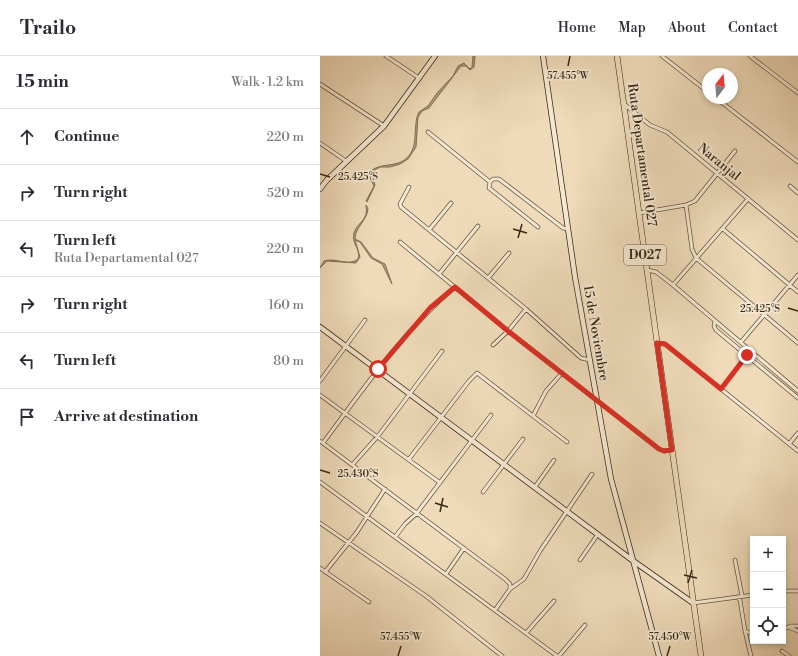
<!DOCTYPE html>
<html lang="en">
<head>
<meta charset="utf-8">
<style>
	:root { --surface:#fff; --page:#f7f7f7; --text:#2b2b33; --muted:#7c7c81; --line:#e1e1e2 }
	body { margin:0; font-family:"Libre Bodoni",serif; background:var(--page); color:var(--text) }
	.controls { position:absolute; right:12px; bottom:12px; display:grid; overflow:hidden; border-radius:0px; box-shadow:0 2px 6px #0003 }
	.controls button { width:36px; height:36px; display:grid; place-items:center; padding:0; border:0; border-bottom:1px solid var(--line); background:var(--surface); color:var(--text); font:20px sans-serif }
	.compass { position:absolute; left:382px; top:12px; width:36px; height:36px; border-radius:50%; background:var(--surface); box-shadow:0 2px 6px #0003; rotate:16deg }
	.stop { position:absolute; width:12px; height:12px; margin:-9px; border:3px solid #d93025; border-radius:50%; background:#fff }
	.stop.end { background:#d93025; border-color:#fff; box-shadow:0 1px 4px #0008 }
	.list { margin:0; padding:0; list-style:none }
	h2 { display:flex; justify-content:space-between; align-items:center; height:52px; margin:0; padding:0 16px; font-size:17px }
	h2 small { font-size:13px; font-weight:400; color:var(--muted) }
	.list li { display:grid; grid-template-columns:26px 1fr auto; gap:12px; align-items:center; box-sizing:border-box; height:56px; padding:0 16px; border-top:1px solid var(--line) }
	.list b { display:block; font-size:15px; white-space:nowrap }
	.list p { margin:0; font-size:13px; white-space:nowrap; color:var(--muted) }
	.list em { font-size:13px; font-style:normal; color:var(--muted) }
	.icon { flex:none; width:22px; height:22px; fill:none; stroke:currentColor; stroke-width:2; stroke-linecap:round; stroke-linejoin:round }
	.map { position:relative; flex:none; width:478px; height:600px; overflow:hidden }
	header { display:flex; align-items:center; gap:24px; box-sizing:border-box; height:56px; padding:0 20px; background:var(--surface); border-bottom:1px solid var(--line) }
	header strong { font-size:19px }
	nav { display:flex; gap:22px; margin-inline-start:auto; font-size:14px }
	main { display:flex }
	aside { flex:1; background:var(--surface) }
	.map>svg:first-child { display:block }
	.water { fill:#b19e82; stroke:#816f58 }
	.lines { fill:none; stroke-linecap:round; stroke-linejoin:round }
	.street-casing { stroke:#665540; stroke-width:4.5 }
	.secondary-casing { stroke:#382818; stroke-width:6 }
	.primary-casing { stroke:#382818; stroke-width:6 }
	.street { stroke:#f5e8d2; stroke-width:3 }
	.secondary { stroke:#f5e8d2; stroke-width:4.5 }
	.primary { stroke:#efdbb9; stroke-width:5 }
	.route { stroke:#d93025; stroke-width:5 }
	.ticks { fill:none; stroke:#382818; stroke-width:1.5 }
	.labels { text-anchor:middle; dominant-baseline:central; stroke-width:3.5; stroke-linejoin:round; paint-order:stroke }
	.shield { fill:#f5e8d2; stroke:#716250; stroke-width:1 }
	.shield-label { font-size:12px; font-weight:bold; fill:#382818 }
	.street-label { font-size:13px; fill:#382818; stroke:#f5e8d2 }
	.ticks-label { font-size:10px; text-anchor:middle; fill:#382818; stroke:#f5e8d2; stroke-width:3.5; stroke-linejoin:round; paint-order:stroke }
</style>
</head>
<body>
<header>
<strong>Trailo</strong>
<nav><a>Home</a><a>Map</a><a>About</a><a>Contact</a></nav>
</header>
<main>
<aside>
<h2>15 min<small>Walk · 1.2 km</small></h2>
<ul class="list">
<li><svg class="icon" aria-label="ahead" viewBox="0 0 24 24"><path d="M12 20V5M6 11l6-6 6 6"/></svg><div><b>Continue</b></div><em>220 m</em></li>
<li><svg class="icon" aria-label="right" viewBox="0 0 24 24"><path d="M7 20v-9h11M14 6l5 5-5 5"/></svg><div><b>Turn right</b></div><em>520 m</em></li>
<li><svg class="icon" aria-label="left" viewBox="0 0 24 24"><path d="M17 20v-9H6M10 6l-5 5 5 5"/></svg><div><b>Turn left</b><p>Ruta Departamental 027</p></div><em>220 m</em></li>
<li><svg class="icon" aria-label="right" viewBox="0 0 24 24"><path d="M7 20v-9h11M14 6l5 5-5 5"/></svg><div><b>Turn right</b></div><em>160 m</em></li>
<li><svg class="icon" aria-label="left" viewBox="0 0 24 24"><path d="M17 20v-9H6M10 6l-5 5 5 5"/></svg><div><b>Turn left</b></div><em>80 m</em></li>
<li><svg class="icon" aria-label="arrive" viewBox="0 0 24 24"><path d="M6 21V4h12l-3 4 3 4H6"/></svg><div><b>Arrive at destination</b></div></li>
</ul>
</aside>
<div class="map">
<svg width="478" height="600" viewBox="0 0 478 600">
	<rect width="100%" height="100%" fill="#efdbb9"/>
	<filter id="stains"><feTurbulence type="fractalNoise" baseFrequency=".005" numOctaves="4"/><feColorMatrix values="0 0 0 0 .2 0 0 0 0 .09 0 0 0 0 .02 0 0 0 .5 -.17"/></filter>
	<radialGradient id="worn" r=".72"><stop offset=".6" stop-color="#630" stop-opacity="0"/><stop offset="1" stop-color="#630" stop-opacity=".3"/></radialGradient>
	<path class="water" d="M 153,0 L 155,0 L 154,11 L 150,14 L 146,10 L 141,10 L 109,52 L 102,55 L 98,61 L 96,91 L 88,103 L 80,108 L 70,111 L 60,111 L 53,115 L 52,119 L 55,129 L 47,146 L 46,145 L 54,130 L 50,122 L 52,114 C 61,108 72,110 81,106 C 102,95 91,71 99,56 L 108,50 L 117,37 L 133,20 L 138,10 L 144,7 L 150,13 L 152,11 Z
		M 46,149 L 48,153 C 47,165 35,171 35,183 L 41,186 L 53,202 L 65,208 L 72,228 L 62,208 L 51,202 L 40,186 L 35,184 L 40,201 L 36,207 L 7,205 L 0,212 L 4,205 C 16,201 28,211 38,203 C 41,193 31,187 34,177 C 37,166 49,165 46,149 Z"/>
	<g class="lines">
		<defs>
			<path id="street" d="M 66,0 L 99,22
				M 342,0 L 388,36
				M 430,0 L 478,37
				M 0,28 L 64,70
				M 396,42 L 478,106
				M 304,48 L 330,69 L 347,76 L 478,184
				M 108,76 L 170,126
				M 0,87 L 26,105
				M 470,130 L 478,137
				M 89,131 L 80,148 L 81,151 L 206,253 L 261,302 L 270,304
				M 366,149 L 372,193 L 376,202 L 478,287
				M 319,157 L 366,149 L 375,145 L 415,95
				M 218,171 L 169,132 L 170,126 L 173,123 L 179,123 L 243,172 L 248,173
				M 403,173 L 478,236
				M 109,174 L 131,147
				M 80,186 L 188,275 L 339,393 L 344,395 L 351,394
				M 327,214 L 336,216 L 353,229 L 478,335
				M 119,218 L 158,170
				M 168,222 L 189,197
				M 353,229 L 428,143
				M 395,265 L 394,270 L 396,274 L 478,342
				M 421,286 L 478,219
				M 337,287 L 345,288 L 478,395
				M 173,289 L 188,275 L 206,253
				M 0,325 L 45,264
				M 401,333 L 431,294
				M 0,339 L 119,426
				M 213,360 L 226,335 L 242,317
				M 0,385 L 185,523 L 190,528 L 190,533 L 175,554
				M 3,387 C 44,332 83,275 135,231
				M 469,388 L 478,377
				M 89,403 L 149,325 L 157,317 L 247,386
				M 33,408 L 58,380 L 122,295
				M 0,426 L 237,600
				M 215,431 L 234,404
				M 163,436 L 203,383
				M 0,467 L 106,540 L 182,600
				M 75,481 L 85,468 L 97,457 L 171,359
				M 260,504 L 278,478
				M 415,504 L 422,540
				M 0,512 L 49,546
				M 5,516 L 37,476 L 65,433
				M 126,518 L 144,492
				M 190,533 L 204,523 L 220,495 L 272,418
				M 463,535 L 478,535
				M 417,541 L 420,544 L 425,575 L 433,578
				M 373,547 L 433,539
				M 468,571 L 478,575
				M 463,573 L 471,570 L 478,570
				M 425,575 L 431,600
				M 206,577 L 234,545
				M 462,595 L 469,600
				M 239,600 L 265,569"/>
			<path id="secondary" d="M 223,0 L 255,221 L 291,423 L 339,600
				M 0,133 L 7,124 L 64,70 L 115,0
				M 0,271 L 312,504 L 373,547"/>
			<path id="primary" d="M 297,0 L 381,600"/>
		</defs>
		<use href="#street" class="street-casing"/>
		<use href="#secondary" class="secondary-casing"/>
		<use href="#primary" class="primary-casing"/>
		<use href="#street" class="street"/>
		<use href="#secondary" class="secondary"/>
		<use href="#primary" class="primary"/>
	</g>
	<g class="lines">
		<path class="route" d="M 58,313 L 110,252 L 135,231 L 188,275 L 339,393 L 344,395 L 352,394 L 337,287 L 345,288 L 401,333 L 427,299"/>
	</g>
	<path class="ticks" d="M 248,10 L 250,0M 0,118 L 10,121M 193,173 L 207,177M 198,182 L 202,168M 468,252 L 478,255M 0,414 L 10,417M 115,447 L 128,451M 120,456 L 123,442M 364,519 L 377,522M 368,527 L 372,514M 78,600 L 81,590M 347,600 L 350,590"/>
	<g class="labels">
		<rect class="shield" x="304" y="189" width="42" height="20" rx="3"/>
		<g class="shield-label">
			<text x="325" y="199">D027</text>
		</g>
		<g class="street-label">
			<text transform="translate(322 99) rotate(82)">Ruta Departamental 027</text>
			<text transform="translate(399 106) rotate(39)">Naranjal</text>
			<text transform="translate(276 277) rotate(80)">15 de Noviembre</text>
		</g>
	</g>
	<g class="ticks-label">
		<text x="248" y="23">57.455°W</text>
		<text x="38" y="124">25.425°S</text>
		<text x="440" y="256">25.425°S</text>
		<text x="38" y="421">25.430°S</text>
		<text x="81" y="584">57.455°W</text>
		<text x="350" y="584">57.450°W</text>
	</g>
	<rect width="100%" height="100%" filter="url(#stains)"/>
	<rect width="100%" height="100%" fill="url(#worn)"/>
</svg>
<div class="controls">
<button>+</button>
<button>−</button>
<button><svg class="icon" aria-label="locate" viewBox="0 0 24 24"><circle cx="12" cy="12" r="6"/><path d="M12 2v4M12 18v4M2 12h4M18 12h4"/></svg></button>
</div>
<svg class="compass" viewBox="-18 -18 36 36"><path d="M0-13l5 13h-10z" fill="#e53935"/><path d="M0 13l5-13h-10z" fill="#7c7c81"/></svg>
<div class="stop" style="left:58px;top:313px"></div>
<div class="stop end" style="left:427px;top:299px"></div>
</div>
</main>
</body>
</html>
